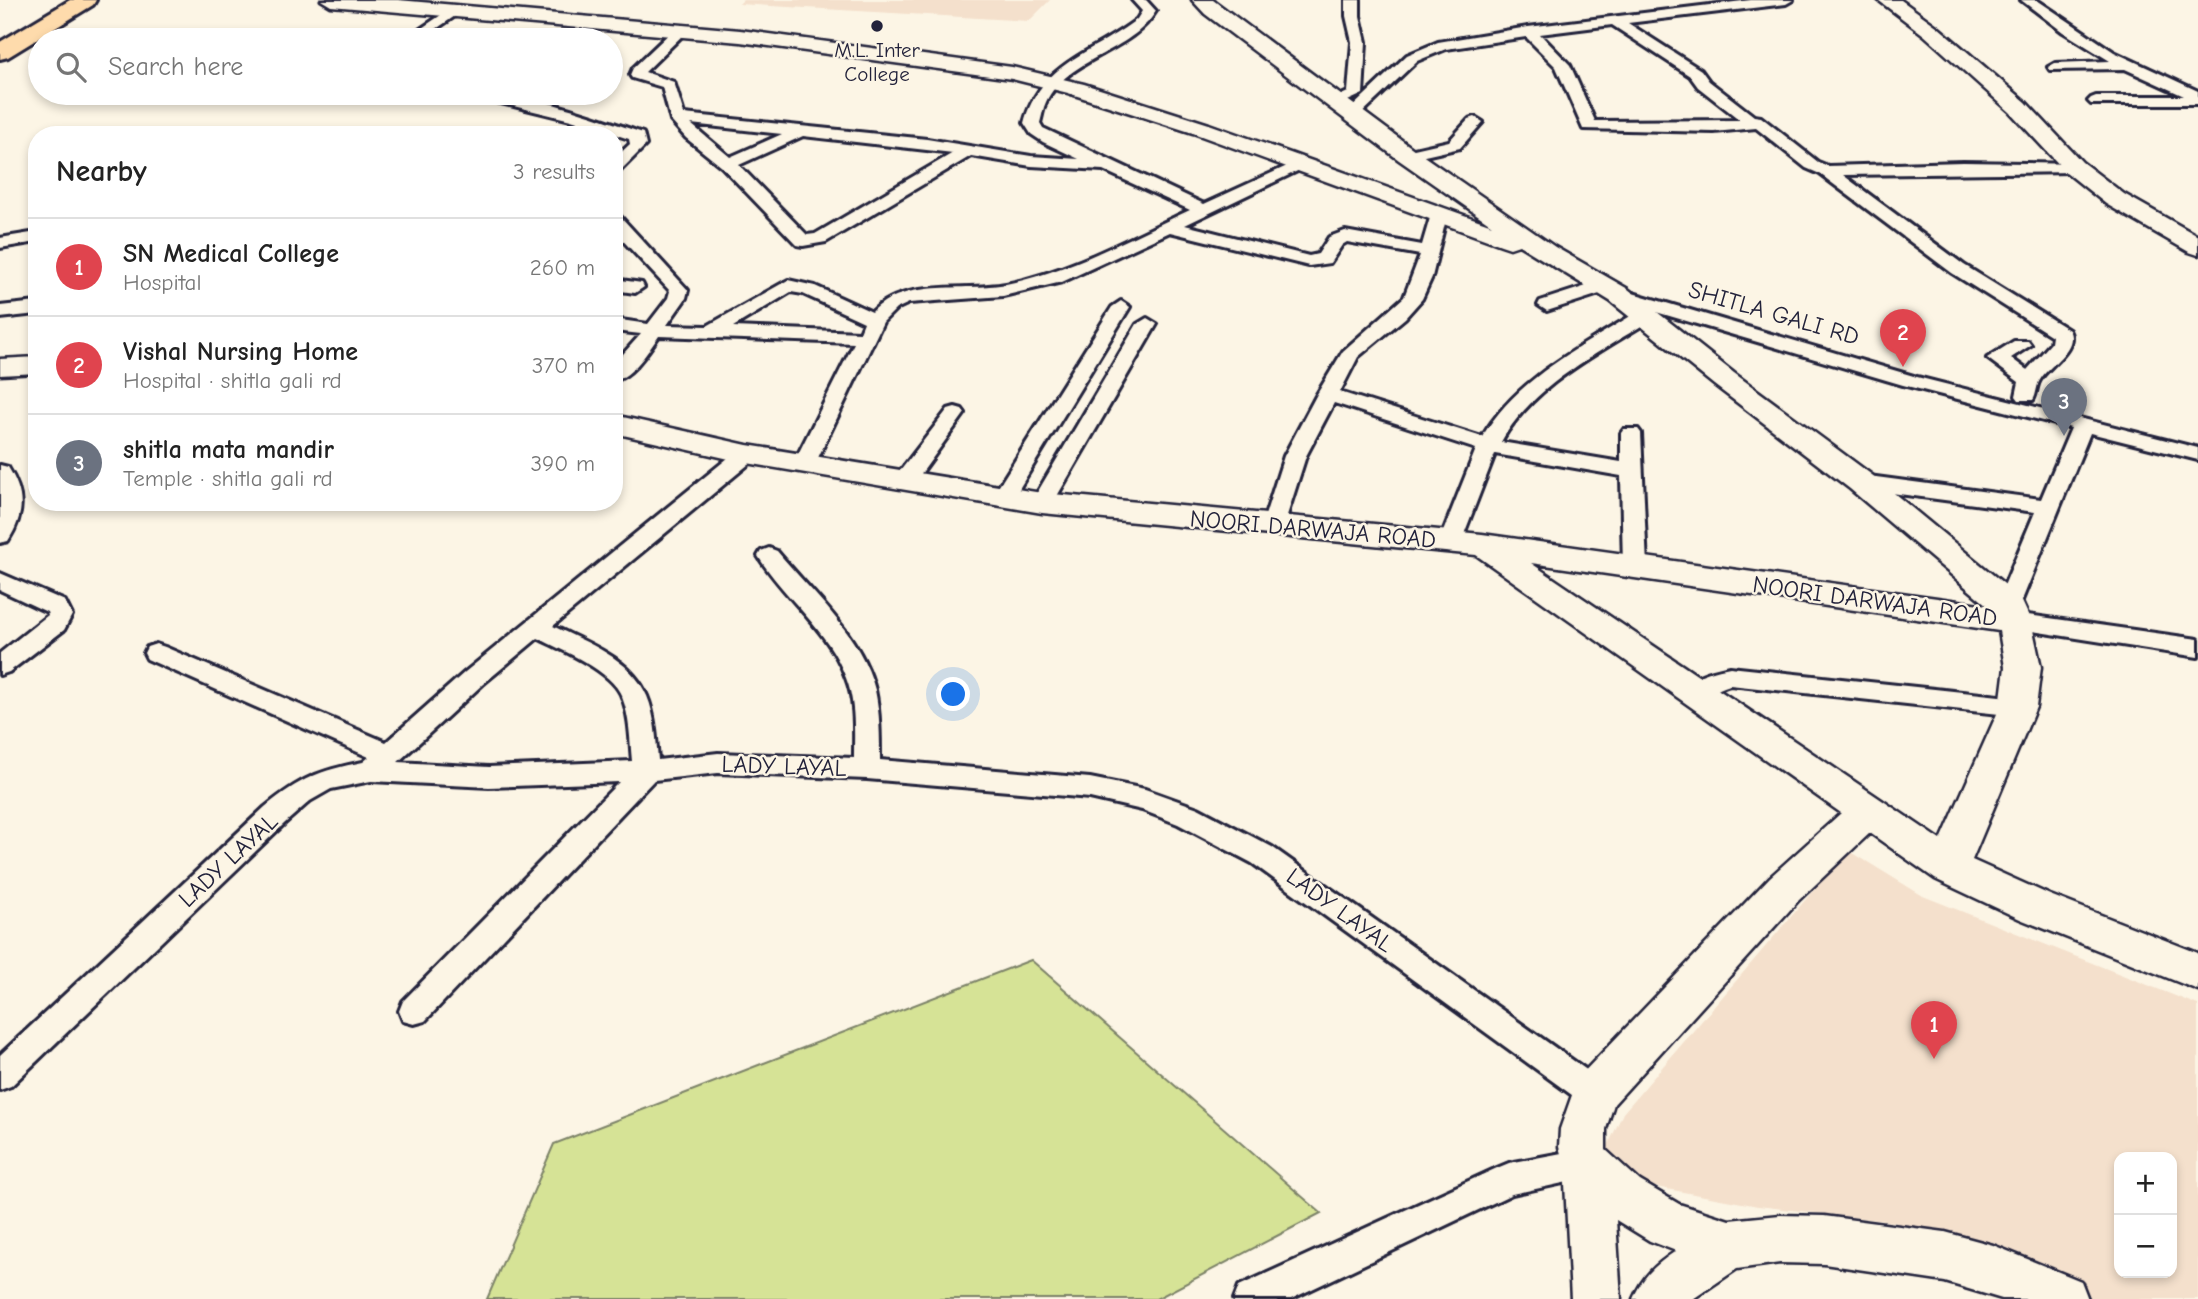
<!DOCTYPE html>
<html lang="en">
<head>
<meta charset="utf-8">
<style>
	:root { --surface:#fff; --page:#f2f2f2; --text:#222; --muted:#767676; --line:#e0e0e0; --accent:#2563eb }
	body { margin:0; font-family:"Comic Neue",sans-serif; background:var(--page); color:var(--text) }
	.controls { position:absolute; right:21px; bottom:21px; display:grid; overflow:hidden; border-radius:14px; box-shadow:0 4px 10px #0003 }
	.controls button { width:63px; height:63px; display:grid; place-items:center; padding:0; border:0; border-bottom:2px solid var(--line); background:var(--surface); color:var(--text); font:35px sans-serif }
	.you { position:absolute; left:954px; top:695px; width:24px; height:24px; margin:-18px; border:5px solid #fff; border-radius:50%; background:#1a73e8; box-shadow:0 0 0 10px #1a73e833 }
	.badge { display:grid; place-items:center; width:46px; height:46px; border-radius:50%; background:var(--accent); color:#fff; font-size:23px; font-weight:700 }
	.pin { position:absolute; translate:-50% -58px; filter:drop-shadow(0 2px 4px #0008) }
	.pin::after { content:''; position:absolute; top:37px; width:24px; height:21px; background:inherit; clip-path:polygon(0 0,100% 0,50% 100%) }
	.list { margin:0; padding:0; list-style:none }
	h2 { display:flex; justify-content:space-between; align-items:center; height:91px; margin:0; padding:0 28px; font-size:30px }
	h2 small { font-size:23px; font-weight:400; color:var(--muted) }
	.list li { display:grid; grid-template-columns:46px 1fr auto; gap:21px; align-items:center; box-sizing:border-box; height:98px; padding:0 28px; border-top:2px solid var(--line) }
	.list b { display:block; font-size:26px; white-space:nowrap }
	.list p { margin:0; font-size:23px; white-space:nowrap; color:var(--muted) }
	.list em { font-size:23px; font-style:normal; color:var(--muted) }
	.icon { flex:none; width:38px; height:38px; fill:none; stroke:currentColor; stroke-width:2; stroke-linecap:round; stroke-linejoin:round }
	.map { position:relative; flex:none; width:2198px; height:1299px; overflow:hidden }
	.search { position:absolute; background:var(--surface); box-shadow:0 4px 10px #0003; left:28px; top:28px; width:595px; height:77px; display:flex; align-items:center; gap:18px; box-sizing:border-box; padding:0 24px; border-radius:38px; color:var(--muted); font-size:26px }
	.panel { position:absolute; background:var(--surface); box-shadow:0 4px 10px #0003; left:28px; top:126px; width:595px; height:385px; border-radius:28px }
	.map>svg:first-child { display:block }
	.built { fill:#f4e0cc; fill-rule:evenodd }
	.green { fill:#d6e396; stroke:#7c8268; stroke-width:2 }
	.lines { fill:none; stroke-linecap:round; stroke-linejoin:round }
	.street-casing { stroke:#22223b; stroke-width:6 }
	.secondary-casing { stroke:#22223b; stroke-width:5 }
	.highway-casing { stroke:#22223b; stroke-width:6 }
	.street { fill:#fcf5e5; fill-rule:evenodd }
	.secondary { fill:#fcf5e5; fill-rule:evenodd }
	.highway { fill:#fedbac; fill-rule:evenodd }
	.poi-dot { fill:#22223b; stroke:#fcf5e5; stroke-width:2.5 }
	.labels { text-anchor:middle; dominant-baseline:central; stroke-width:5; stroke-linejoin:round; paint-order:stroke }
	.far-poi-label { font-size:21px; fill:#22223b; stroke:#fcf5e5 }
	.street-label { font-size:24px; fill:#22223b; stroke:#fcf5e5 }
</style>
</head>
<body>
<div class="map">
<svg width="2198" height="1299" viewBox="0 0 2198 1299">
	<rect width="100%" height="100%" fill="#fcf5e5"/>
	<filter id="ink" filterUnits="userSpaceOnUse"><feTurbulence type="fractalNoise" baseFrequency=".0143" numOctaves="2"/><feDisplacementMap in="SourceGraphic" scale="14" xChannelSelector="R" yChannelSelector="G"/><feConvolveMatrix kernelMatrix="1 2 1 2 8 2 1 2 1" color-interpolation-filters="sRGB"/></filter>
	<g filter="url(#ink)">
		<path class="built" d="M 743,0 L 1050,0 L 1029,21 L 739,4 Z
			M 1848,850 L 1923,896 L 2198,1005 L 2198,1299 L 2089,1299 L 1894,1222 L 1758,1206 L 1640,1184 L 1605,1152 L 1623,1113 ZM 2119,1157 L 2172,1157 L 2172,1273 L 2119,1273 Z"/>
		<path class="green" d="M 1031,960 L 1321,1213 L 1156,1299 L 487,1299 L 554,1144 Z"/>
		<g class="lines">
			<defs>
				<path id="street" d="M 1132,0 L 1146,0 L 1156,11 C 1131,53 1068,57 1046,102 C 1043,108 1042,116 1040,123 L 1043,128 L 1204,204 L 1298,161 L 1310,161 L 1312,164 L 1185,225 L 1309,256 L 1318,254 L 1329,237 L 1345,231 L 1422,245 L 1432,211 L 1444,211 L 1447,215 L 1432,277 L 1422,299 L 1405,318 L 1358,357 L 1340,392 L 1482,437 C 1517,378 1581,347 1637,312 L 1651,312 L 1653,316 L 1651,320 C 1597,354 1533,385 1501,442 L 1621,462 L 1621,433 L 1624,429 L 1638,429 L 1641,433 L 1647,567 L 1643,572 L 1635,575 L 1627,572 L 1623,567 L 1621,476 L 1495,454 L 1461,542 L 1458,547 L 1450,549 L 1442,547 L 1439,542 L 1476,449 L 1334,403 L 1306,456 L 1284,525 L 1281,530 L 1273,532 L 1265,530 L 1262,525 L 1284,456 L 1317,394 L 1343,351 L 1404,297 L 1420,255 L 1347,242 L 1342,245 L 1330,263 L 1309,266 L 1170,232 L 1062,282 L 1003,296 L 909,303 L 896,309 L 883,322 L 815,464 L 812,469 L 796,469 L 793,464 L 854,343 L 659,336 C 648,351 633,376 614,381 L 614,364 L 641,334 L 614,331 L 614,319 L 648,324 L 668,298 L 670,291 L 614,231 L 614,215 L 620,216 L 688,290 L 686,298 L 667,325 L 707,326 L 788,280 L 815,286 L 872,312 C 904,278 963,292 1006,284 C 1071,271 1131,237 1190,210 L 1103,170 L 1031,166 L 971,156 L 826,242 L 803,246 L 797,245 L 722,167 L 686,138 L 671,121 L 662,87 L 632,78 L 630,75 L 633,68 L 676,27 L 681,26 L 688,30 L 645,72 L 674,82 L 684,114 L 927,139 L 1031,156 L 1079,159 L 1043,142 L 1031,134 L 1024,123 C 1041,62 1092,54 1137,19 L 1142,11 ZM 691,124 L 782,134 L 730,157 ZM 803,136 L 953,153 L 815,234 L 807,235 L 739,165 ZM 791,292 L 803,294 L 864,322 L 860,332 L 733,327 Z
					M 1346,0 L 1360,0 L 1360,16 L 1366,42 L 1363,94 L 1339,105 L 1329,105 L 1326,102 L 1348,92 L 1352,42 L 1346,16 Z
					M 1751,0 L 1793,0 L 1786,4 L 1628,23 L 1701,70 L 1709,81 L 1754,116 L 1761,117 L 1818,162 L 1828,166 L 1963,162 L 2080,164 L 2082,167 L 2080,170 L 2074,172 L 1843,175 L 1964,265 L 2069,330 C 2079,348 2049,365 2040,380 C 2036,386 2037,394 2033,400 L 2019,400 L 2016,396 L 2019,382 L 1987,358 L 2014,341 L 2028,341 L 2031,345 L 2011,358 L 2027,370 L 2051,343 L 2052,336 L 1952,273 L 1820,174 L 1806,168 L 1756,128 L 1714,132 L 1583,129 L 1556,67 L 1526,37 L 1446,49 L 1417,61 L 1357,118 L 1347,118 L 1344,115 L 1407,55 L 1438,42 L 1528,27 ZM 1612,25 L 1690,76 L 1698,87 L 1740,120 L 1595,121 L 1570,65 L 1540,34 Z
					M 2021,0 L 2037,0 L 2114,52 L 2198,91 L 2198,104 L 2091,104 L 2088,101 L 2091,98 L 2096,96 L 2184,96 L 2125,69 L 2050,70 L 2048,67 L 2055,63 L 2110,61 L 2063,32 Z
					M 453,7 L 458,8 L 458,14 L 420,40 L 404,40 Z
					M 469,93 C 525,90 590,115 643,133 L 646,145 L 620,171 L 614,173 L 614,159 L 630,144 L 629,139 L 571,120 L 472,96 Z
					M 1475,117 L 1483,122 L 1460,148 L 1407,160 L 1399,155 L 1401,152 L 1449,141 L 1469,119 Z
					M 37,232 L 37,242 L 0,248 L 0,238 Z
					M 614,279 L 642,283 L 644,287 L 635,293 L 614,290 Z
					M 1605,280 L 1612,282 L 1614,286 L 1612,290 L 1547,311 L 1538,305 L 1540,301 Z
					M 1619,289 L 1917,377 L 2198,448 L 2198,460 L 2090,433 L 2020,605 L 2016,611 L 2008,613 L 2000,611 L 1996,605 L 2035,512 L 1861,489 L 1853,487 L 1850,482 L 1853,477 L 1861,475 L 2041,499 L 2071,428 L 1903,385 L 1612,299 L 1610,295 Z
					M 1121,301 L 1130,307 L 1014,497 L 1011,502 L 995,502 L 992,497 L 1112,307 Z
					M 37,302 L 37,314 L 0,318 L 0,306 Z
					M 1147,318 L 1157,324 L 1053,503 L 1050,508 L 1034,508 L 1031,503 L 1137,324 Z
					M 955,407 L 962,409 L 965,413 L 913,485 L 897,485 L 894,480 L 897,475 L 948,409 Z
					M 747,448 L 755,449 L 758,454 L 755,459 L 553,626 C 587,643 631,658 647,696 C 655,715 656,739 658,760 L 718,753 L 854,758 C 854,732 856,703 846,678 C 829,630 784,598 758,556 L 761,551 L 769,548 L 777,551 C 811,592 862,636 875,690 C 880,713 880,737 880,760 L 1090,778 L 1145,789 L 1198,808 L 1272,847 L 1605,1083 L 1610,1093 L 1605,1103 L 1594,1108 L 1583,1103 L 1252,863 L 1178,824 L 1142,810 L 1090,798 L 867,779 L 718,773 L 654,780 L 425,1021 L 414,1024 L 403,1021 L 399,1011 L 403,1001 L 619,782 L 489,787 L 371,781 L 331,789 L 310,801 L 285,823 L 11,1086 L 0,1090 L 0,1055 L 265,807 C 301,778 318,771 363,762 L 369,757 L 147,659 L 144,653 L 147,647 L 156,644 L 165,647 L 386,742 L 465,672 L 739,449 ZM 538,638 C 561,650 613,671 622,697 C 630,717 630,740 632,761 L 489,767 L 398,762 L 483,684 Z
					M 0,465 L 8,467 C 25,494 25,514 8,541 L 0,543 Z
					M 0,573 L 65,601 L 72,615 L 64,630 L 9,672 L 0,675 L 0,653 L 48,615 L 47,612 L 0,590 Z
					M 2014,613 L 2198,639 L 2198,657 L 2006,627 L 2002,621 L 2006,615 Z
					M 1730,667 L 2018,698 L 2027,700 L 2031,707 L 2027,714 L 2018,716 L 1730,685 C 1713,689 1702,705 1684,699 L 1680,693 C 1691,675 1711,671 1730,667 Z
					M 1588,1148 L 1600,1153 L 1605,1164 L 1600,1175 L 1512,1194 L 1291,1299 L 1234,1299 L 1239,1286 L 1497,1168 L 1509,1163 Z"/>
				<path id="secondary" d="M 321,0 L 398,0 L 740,30 L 1012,67 L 1084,84 L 1209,124 L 1492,225 L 1399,160 L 1205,14 L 1192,0 L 1213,0 L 1415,150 L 1555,247 L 1628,289 L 1734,373 L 1872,475 L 2020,597 L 2031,621 L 2041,667 L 2036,707 L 1972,860 L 2050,895 L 2198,953 L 2198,990 L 2020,919 L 1935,879 L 1870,833 L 1798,901 L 1614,1104 L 1606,1129 L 1606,1150 L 1640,1181 L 1679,1204 L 1729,1220 L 1780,1215 L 1824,1216 L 1945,1232 L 1993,1245 L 2081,1281 L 2088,1299 L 2002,1299 L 1945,1282 L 1824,1264 L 1780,1263 L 1737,1269 L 1693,1299 L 1633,1299 C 1642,1277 1656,1264 1676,1251 L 1650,1241 L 1616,1220 L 1621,1299 L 1571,1299 L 1564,1164 L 1559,1147 L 1560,1129 L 1578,1078 L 1770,877 L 1841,813 L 1476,555 L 1042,513 L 747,463 L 614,433 L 614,415 L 747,445 L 1042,493 L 1482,534 L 1987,605 L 1850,489 L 1714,385 L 1610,301 L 1519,245 L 1510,248 L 1501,245 L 1193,133 L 1068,93 L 1012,79 L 740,42 L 331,6 ZM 1531,563 L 1999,631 L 2005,667 L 2000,707 L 1941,840 Z
					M 1878,0 L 1901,0 L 1938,27 L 2026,102 L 2082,162 L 2124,194 L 2198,236 L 2198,255 L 2189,252 L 2106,204 L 2066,172 L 2010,112 L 1924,35 Z
					M 37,357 L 37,373 L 0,375 L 0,359 Z"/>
				<path id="highway" d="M 70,0 L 96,0 L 93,5 L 8,57 L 0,59 L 0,42 Z"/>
			</defs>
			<use href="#street" class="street-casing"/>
			<use href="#secondary" class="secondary-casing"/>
			<use href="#highway" class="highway-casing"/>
			<use href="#street" class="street"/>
			<use href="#secondary" class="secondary"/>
			<use href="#highway" class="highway"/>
		</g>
	</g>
	<circle class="poi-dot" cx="877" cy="26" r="7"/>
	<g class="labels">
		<g class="far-poi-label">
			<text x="877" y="50">M.L. Inter<tspan x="877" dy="24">College</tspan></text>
		</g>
		<g class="street-label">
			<text transform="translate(1774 313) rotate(16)">SHITLA GALI RD</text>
			<text transform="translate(1313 529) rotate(5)">NOORI DARWAJA ROAD</text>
			<text transform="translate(1875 601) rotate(8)">NOORI DARWAJA ROAD</text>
			<text transform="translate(784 766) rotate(2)">LADY LAYAL</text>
			<text transform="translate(228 860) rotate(-43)">LADY LAYAL</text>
			<text transform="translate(1340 910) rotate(36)">LADY LAYAL</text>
		</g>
	</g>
</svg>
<div class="controls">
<button>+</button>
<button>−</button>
</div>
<div class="you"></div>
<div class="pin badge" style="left:1934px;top:1059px;background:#e0444e">1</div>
<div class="pin badge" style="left:1903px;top:367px;background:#e0444e">2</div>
<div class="pin badge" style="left:2064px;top:436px;background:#6b7280">3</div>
<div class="search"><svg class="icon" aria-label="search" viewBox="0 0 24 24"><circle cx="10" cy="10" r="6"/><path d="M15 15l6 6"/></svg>Search here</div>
<section class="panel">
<h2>Nearby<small>3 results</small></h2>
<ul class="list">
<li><span class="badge" style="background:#e0444e">1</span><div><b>SN Medical College</b><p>Hospital</p></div><em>260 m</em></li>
<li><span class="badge" style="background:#e0444e">2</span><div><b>Vishal Nursing Home</b><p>Hospital · shitla gali rd</p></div><em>370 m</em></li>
<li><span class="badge" style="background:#6b7280">3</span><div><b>shitla mata mandir</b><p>Temple · shitla gali rd</p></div><em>390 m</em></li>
</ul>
</section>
</div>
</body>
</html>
